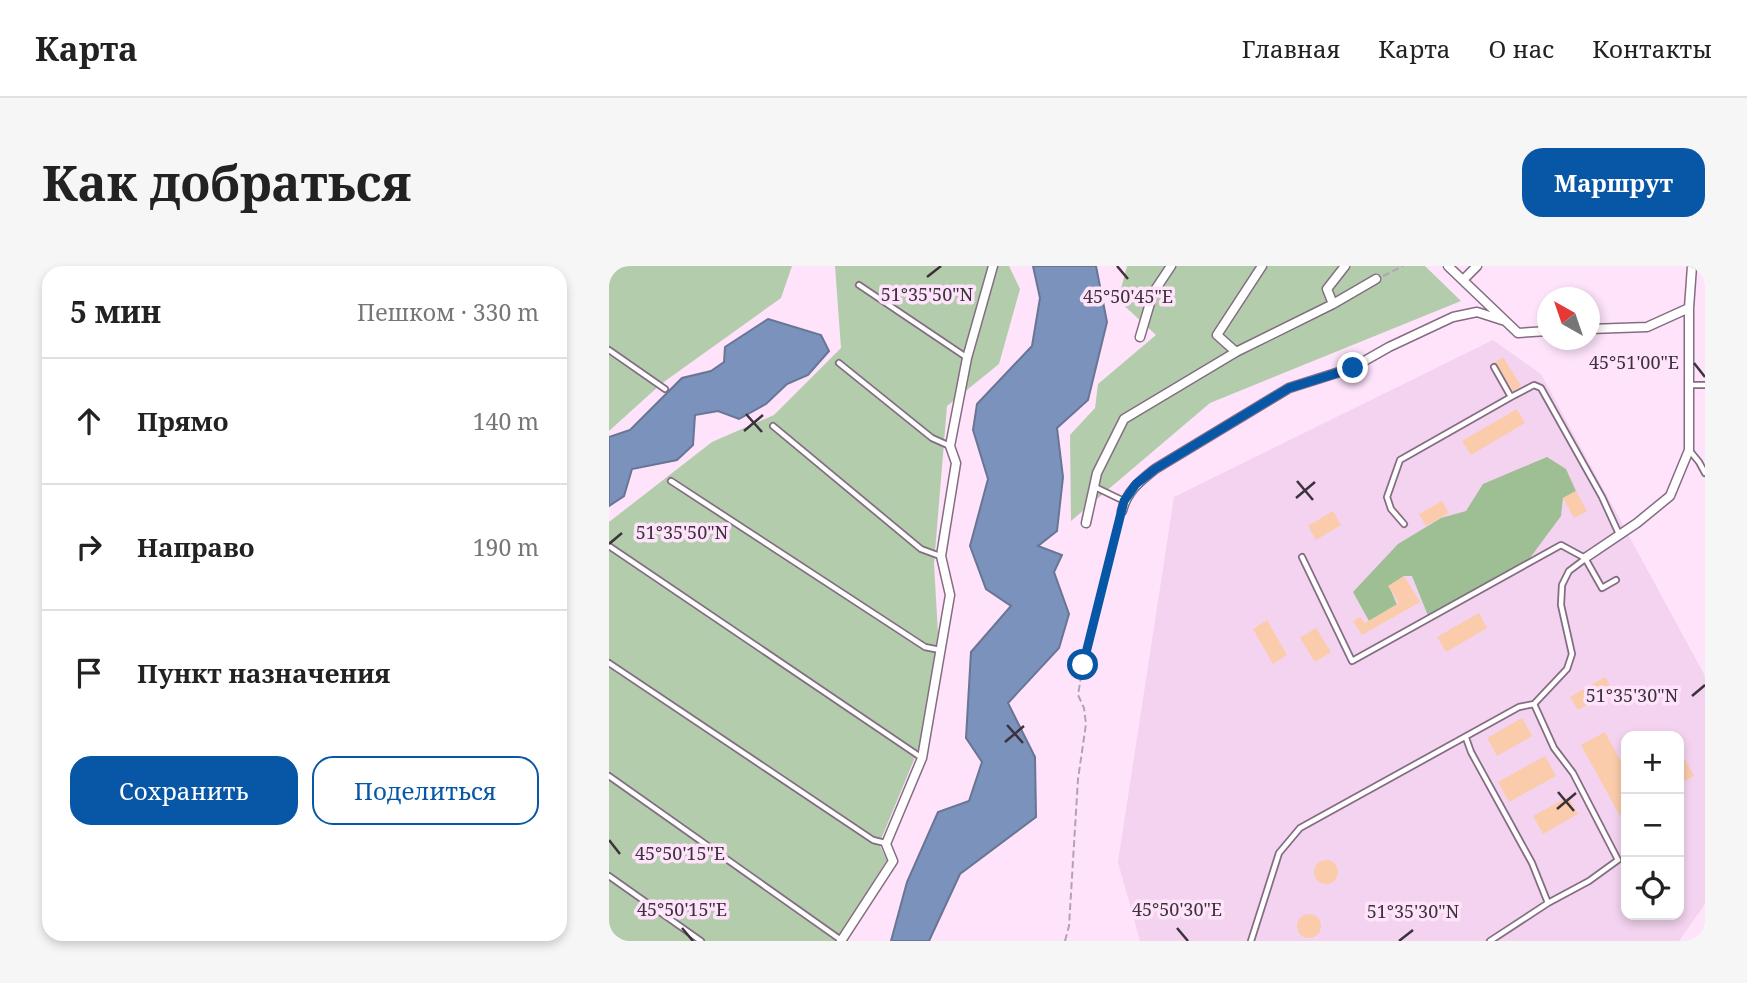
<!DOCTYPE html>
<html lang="ru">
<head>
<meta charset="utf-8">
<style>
	:root { --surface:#fff; --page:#f6f6f6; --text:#222; --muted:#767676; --line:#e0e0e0; --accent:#0757a6 }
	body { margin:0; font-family:"Noto Serif",serif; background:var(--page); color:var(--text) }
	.controls { position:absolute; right:21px; bottom:21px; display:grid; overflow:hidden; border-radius:14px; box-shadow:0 4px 10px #0003 }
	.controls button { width:63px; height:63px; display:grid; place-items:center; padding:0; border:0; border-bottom:2px solid var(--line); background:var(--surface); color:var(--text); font:35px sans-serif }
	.compass { position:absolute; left:928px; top:21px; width:63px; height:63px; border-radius:50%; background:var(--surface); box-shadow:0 4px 10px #0003; rotate:320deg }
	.stop { position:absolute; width:21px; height:21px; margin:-16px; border:5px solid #0757a6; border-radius:50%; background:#fff }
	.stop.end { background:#0757a6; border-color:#fff; box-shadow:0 2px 7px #0008 }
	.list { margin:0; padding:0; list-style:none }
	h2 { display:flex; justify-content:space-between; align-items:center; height:91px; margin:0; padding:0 28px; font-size:30px }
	h2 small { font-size:23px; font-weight:400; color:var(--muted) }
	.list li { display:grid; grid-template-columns:46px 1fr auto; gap:21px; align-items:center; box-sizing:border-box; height:126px; padding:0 28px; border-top:2px solid var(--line) }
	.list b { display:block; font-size:26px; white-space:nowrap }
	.list em { font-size:23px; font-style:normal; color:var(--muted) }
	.actions { display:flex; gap:14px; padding:21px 28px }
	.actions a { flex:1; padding:16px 0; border:2px solid var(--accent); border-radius:21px; text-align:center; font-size:24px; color:var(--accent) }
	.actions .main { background:var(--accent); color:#fff }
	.icon { flex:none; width:38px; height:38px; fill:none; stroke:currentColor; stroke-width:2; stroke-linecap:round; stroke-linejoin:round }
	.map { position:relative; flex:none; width:1096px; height:675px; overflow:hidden; border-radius:21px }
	header { display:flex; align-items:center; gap:42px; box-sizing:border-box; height:98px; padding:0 35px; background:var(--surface); border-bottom:2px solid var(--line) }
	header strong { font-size:33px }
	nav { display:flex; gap:38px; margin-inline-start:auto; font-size:24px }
	.intro { display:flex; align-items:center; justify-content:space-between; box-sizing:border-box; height:168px; padding:0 42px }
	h1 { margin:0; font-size:49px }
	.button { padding:18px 32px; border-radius:21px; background:var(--accent); color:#fff; font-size:24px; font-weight:700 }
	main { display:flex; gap:42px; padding:0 42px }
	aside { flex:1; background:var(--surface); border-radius:21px; box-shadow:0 4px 10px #0003 }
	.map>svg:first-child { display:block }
	.built { fill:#f3d3ef; fill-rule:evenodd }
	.green { fill:#b3ccac }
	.forest { fill:#9ebe94 }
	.water { fill:#7b92bc; stroke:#687595; stroke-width:2 }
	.building { fill:#faccab }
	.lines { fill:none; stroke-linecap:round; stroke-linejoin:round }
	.lane-casing { stroke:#846d82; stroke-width:8 }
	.street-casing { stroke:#846d82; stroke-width:11 }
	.path { stroke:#b6a1b4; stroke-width:2; stroke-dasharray:7 3.5; stroke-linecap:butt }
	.lane { stroke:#fff; stroke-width:4.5 }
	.street { stroke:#fff; stroke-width:8 }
	.route { stroke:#0757a6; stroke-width:9 }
	.ticks { fill:none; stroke:#3c323b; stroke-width:2.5 }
	.ticks-label { font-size:18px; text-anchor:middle; fill:#3c323b; stroke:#fee3fb; stroke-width:7; stroke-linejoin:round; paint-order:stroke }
</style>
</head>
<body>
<header>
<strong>Карта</strong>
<nav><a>Главная</a><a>Карта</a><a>О нас</a><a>Контакты</a></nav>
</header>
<div class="intro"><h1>Как добраться</h1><a class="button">Маршрут</a></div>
<main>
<aside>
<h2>5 мин<small>Пешком · 330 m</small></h2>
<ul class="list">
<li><svg class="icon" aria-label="ahead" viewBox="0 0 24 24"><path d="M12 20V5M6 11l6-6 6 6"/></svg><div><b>Прямо</b></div><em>140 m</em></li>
<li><svg class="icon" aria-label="right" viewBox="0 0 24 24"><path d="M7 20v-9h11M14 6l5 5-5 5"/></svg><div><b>Направо</b></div><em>190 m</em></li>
<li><svg class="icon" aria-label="arrive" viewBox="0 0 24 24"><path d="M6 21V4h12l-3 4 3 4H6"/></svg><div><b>Пункт назначения</b></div></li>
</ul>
<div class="actions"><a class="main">Сохранить</a><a>Поделиться</a></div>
</aside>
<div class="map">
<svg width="1096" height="675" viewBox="0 0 1096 675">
	<rect width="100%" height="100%" fill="#fee3fb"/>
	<path class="built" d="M 884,74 L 932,108 L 1096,410 L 1096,638 L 1070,675 L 531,675 L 509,596 L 565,231 ZM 1017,470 L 1070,470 L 1070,649 L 1017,649 Z"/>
	<path class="green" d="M 0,0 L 183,0 L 172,32 L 52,118 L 0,165 Z
		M 226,0 L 400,0 L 411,23 L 390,98 L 338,140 L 325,298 L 329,367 L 312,477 L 270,578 L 278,594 L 227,675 L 0,675 L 0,256 L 103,176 L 165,149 L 232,82 Z
		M 518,0 L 816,0 L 852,35 L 601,137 L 462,255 L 461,169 L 486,142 L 489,118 L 547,69 L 509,34 Z"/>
	<path class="forest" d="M 938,191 L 957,203 L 967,225 L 954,232 L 952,250 L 915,300 L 820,352 L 803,310 L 795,310 L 780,320 L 788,339 L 760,355 L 744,326 L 789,278 L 832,252 L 857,245 L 874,218 Z"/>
	<path class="water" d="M 424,0 L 487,0 L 498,56 L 479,134 L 448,162 L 454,211 L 448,265 L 429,280 L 453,289 L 445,306 L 460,348 L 450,382 L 399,437 L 426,491 L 427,551 L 351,608 L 320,675 L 282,675 L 298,616 L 329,546 L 360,535 L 373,496 L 357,472 L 362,386 L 402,340 L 377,323 L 361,280 L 379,213 L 364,164 L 368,138 L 423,80 L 431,32 Z
		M 159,53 L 212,69 L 220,85 L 199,109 L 178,118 L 157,138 L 130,153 L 109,145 L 86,149 L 84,179 L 68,194 L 23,203 L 15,230 L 0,240 L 0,171 L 21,164 L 73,112 L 102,105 L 115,96 L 116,81 Z"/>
	<path class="building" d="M 894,91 L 912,120 L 904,125 L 886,96 Z
		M 908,143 L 916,157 L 862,189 L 853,175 Z
		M 967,225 L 978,245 L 965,252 L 954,232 Z
		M 833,235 L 840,247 L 817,260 L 810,248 Z
		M 724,245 L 732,259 L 707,274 L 699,260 Z
		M 795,310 L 811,336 L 753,369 L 744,355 L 751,351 L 756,357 L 790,337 L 779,320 Z
		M 870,347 L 878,362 L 837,386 L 828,371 Z
		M 658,354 L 678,389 L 664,398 L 644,363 Z
		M 707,362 L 722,386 L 706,396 L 691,372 Z
		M 996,411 L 1004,424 L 969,444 L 961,431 Z
		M 913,452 L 923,470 L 888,490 L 878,472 Z
		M 996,466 L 1017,505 L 1017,561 L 972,479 Z
		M 1070,483 L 1085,510 L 1070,518 Z
		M 936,490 L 947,510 L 900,536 L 889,516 Z
		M 959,531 L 969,548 L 934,568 L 924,550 Z
		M705 606a12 12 0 1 1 24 0a12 12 0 1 1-24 0Z
		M688 660a12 12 0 1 1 24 0a12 12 0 1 1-24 0Z"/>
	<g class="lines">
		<defs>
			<path id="lane" d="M 250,19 L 357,91
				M 0,84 L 56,123
				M 230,97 L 323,172 L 341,180
				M 885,101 L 902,131 L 925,119 L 932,122 L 993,231 L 1010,268
				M 1080,119 L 1096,119
				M 164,160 L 312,283 L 331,290
				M 1081,185 L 1090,196 L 1096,207
				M 62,215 L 316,381 L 331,384
				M 486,221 L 515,235
				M 795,258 L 782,243 L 778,231 L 791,194 L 902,131
				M 0,280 L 313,492
				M 693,291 L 743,395 L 952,279 L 976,292 L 993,322 L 1007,314
				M 0,397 L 264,574 L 276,577
				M 857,472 L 862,486 L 923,597 L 939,637
				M 0,510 L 232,674
				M 0,610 L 92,675
				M 642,675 L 670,587 L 691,562 L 910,441 L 925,438 L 958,403 L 963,388 L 952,339 L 953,319 L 960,305 L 976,293
				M 881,675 L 939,637 L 980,615 L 1009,594 L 964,507 L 945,482 L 925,438"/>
			<path id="street" d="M 839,0 L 909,67 L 939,65
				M 854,14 L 868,0
				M 724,38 L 718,23 L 736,0
				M 981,63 L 1038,61 L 1080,42
				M 531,71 L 544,27 L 562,0
				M 627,86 L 608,69 L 653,0
				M 513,245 C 518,225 531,215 546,203 L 680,122 L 743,102 L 780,81 L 844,51 L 868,46 L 896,55
				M 477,257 L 488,207 L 515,153 L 627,86 L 724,38 L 767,13
				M 976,292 L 1028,257 L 1061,230 L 1080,184 L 1080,42 L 1083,0
				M 232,675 L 284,595 L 277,578 L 313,492 L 341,329 L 332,290 L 347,197 L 341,180 L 358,92 L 384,0"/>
		</defs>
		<use href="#lane" class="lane-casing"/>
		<use href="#street" class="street-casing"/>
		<path class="path" d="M 774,10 L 794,0
			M 456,675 L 460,660 L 469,513 L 477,458 L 475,442 L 469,429 L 474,399 L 511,254"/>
		<use href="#lane" class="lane"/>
		<use href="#street" class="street"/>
	</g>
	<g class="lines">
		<path class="route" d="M 474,399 L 515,235 L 527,218 L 546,203 L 680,122 L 744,102"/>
	</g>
	<path class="ticks" d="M 508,0 L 519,13M 318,11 L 332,0M 1085,97 L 1096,111M 137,148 L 153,166M 135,165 L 154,149M 688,215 L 704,234M 687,232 L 706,216M 0,278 L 13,267M 1083,430 L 1096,419M 398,459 L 414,477M 396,476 L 415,460M 949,526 L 965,545M 948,543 L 967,527M 0,574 L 11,588M 73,662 L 84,675M 568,662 L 579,675M 790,675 L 804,664"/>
	<g class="ticks-label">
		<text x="318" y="35">51°35'50"N</text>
		<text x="519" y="37">45°50'45"E</text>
		<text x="1025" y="103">45°51'00"E</text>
		<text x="73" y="273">51°35'50"N</text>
		<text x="1023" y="436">51°35'30"N</text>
		<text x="71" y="594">45°50'15"E</text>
		<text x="73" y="650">45°50'15"E</text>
		<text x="568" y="650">45°50'30"E</text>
		<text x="804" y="652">51°35'30"N</text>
	</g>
</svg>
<div class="controls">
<button>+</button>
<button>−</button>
<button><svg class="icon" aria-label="locate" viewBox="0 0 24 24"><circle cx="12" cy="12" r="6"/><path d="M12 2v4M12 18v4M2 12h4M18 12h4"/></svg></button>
</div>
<svg class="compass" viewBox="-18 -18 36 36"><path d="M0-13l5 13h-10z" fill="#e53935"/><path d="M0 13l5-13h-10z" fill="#767676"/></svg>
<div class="stop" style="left:474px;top:399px"></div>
<div class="stop end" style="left:744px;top:102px"></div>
</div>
</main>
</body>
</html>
